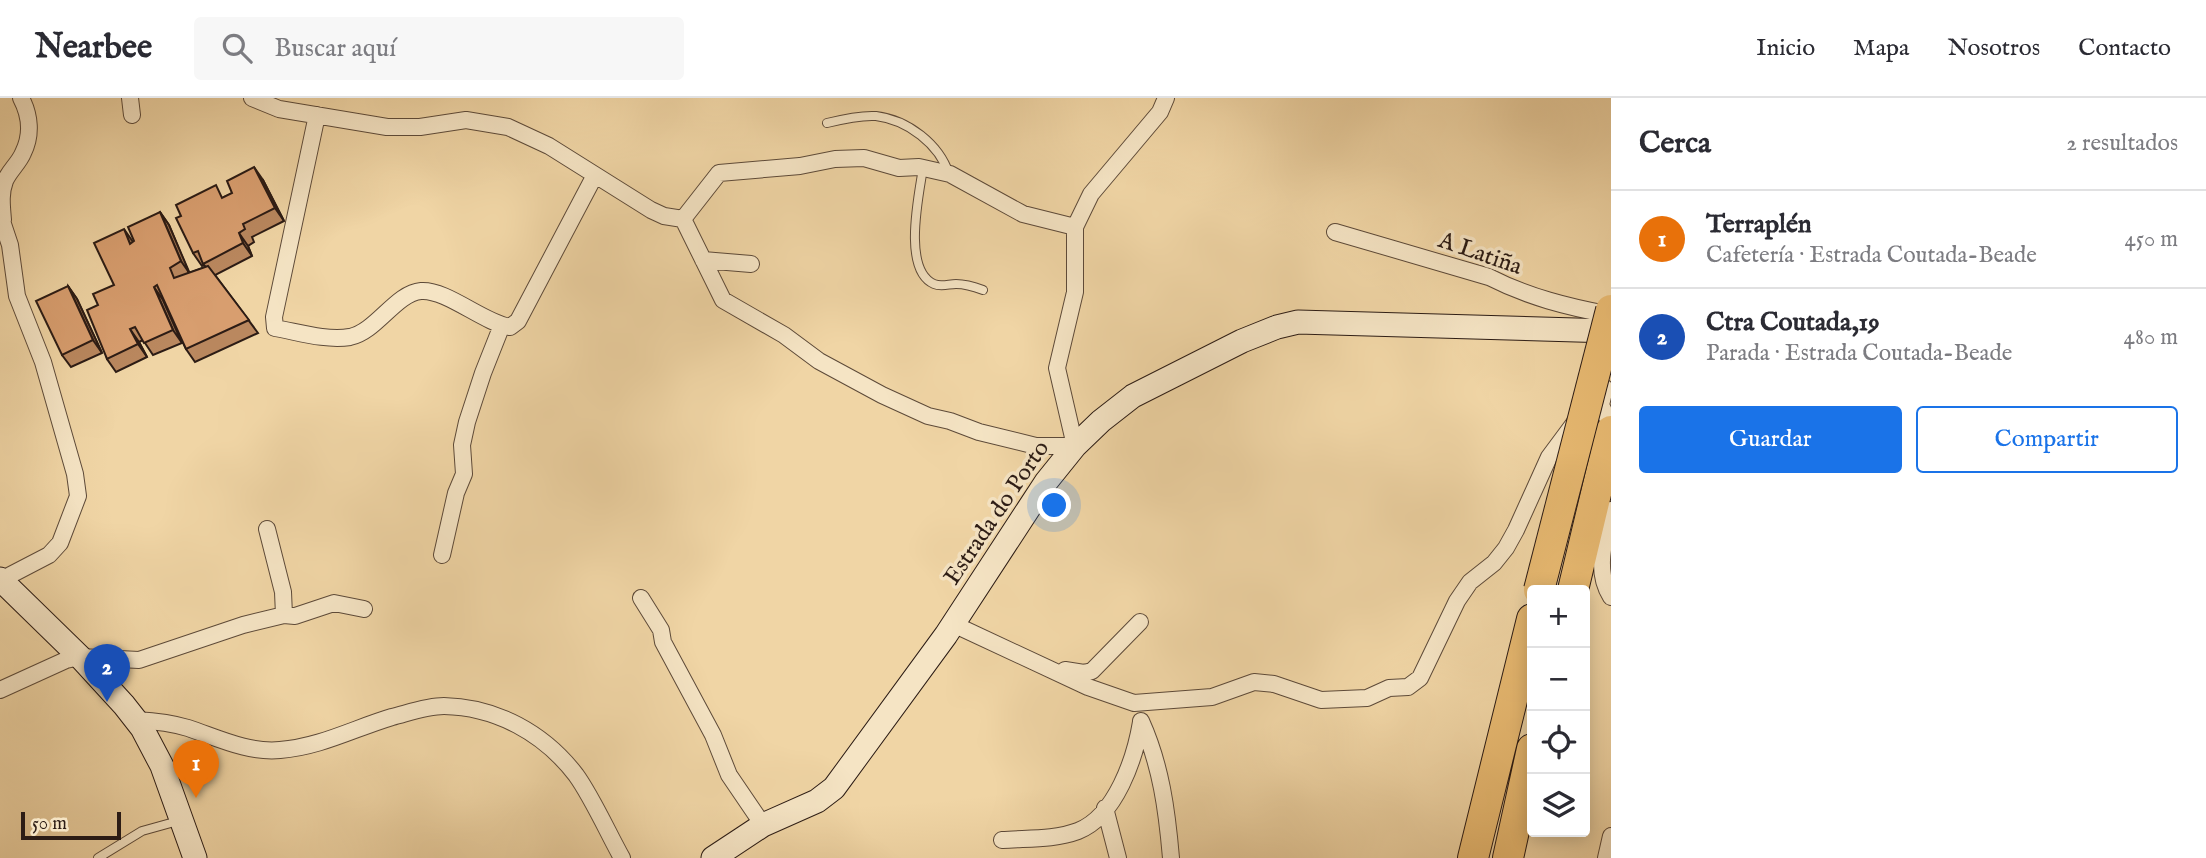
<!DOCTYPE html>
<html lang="es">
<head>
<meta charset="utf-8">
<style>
	:root { --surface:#fff; --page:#f7f7f7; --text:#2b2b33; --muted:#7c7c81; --line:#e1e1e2; --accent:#1a73e8 }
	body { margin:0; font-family:"IM FELL English",serif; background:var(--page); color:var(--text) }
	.controls { position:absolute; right:21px; bottom:21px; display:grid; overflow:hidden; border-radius:7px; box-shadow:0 4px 18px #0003 }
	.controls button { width:63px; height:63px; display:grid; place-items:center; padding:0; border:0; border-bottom:2px solid var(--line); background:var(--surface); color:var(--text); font:35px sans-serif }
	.scale { position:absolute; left:21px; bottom:18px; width:100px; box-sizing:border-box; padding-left:7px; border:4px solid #2c1c15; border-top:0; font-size:19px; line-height:24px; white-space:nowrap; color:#2c1c15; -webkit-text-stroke:5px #f5e4c4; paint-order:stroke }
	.you { position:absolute; left:1055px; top:408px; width:24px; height:24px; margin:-18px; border:5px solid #fff; border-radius:50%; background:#1a73e8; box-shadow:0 0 0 10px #1a73e833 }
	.badge { display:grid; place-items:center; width:46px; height:46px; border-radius:50%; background:var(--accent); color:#fff; font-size:23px; font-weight:700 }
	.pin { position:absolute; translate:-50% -58px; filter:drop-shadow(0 2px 4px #0008) }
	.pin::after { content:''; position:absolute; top:37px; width:24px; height:21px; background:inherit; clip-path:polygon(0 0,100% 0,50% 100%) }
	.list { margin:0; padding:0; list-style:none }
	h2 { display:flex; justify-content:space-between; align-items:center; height:91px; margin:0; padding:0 28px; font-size:30px }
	h2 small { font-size:23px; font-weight:400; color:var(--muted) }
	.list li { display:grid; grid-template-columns:46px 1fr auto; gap:21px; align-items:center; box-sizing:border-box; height:98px; padding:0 28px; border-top:2px solid var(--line) }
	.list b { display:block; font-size:26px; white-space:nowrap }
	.list p { margin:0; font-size:23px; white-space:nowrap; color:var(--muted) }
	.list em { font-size:23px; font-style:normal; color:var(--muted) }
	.actions { display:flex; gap:14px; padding:21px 28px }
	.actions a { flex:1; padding:16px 0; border:2px solid var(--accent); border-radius:7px; text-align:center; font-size:24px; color:var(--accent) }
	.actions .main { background:var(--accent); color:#fff }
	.icon { flex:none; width:38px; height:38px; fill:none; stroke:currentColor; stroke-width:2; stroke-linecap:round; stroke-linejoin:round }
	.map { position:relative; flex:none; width:1611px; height:760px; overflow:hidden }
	header { display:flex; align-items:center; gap:42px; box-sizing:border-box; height:98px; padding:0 35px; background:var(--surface); border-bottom:2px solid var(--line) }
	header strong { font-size:33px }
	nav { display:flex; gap:38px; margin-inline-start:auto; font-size:24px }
	.search { width:490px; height:63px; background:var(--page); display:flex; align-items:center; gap:18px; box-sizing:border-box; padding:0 24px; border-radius:7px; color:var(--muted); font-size:26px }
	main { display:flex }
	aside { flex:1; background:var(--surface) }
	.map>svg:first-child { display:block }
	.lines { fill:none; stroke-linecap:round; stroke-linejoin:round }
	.lane-casing { stroke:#5d4a39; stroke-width:10 }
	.street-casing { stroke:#5d4a39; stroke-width:18 }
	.secondary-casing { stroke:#2c1c15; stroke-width:25 }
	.highway-casing { stroke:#2c1c15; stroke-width:32 }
	.lane { stroke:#f5e4c4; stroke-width:8 }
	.street { stroke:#f5e4c4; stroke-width:16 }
	.secondary { stroke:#f5e4c4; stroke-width:23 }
	.highway { stroke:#e8ba72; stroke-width:30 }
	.highway-bridge-casing { stroke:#2c1c15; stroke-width:32; stroke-linecap:butt }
	.highway-bridge { stroke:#e8ba72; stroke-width:30 }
	.wall { fill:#ba885f; stroke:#2c1c15; stroke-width:2 }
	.shaded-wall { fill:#976f4e; stroke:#2c1c15; stroke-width:2 }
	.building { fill:#d89e6f; stroke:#2c1c15; stroke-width:2 }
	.labels { text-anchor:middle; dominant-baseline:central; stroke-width:7; stroke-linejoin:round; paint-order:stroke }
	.street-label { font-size:24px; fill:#2c1c15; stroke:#f5e4c4 }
</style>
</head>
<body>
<header>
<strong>Nearbee</strong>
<div class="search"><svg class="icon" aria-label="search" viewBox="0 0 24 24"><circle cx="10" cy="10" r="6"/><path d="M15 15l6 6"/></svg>Buscar aquí</div>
<nav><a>Inicio</a><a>Mapa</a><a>Nosotros</a><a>Contacto</a></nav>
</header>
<main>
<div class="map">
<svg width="1611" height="760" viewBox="0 0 1611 760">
	<rect width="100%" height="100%" fill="#f0d5a5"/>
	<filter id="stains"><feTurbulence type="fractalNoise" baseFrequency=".00286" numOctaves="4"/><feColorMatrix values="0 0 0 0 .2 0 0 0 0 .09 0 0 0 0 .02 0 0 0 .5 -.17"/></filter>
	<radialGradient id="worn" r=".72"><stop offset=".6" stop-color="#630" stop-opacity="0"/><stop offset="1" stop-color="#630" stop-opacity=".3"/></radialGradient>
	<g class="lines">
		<defs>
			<path id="lane" d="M 827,25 C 843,21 860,17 876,18 C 908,22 939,46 949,76
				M 923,70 C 919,97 902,172 934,186 C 941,189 949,186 956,186 C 966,186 975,189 983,192
				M 98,760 L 142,733 L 178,723"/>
			<path id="street" d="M 130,0 L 132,17
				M 252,0 L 279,11 L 387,29 L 420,29 L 466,22 L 508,29 L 549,48 L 651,112 L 664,118 L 683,121
				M 317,17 L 274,219 L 275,230 C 298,234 326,243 350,239 C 376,234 396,195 421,193 C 446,191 484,225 510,229 L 518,223 L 595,77
				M 0,117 L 10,147 L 17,198 L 43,264 L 75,376 L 78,398 L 60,445 L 49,457 L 1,482
				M 683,121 L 723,202 L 784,237 L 819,263 L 882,297 L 928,318 L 950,323 L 979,334 L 1036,348 L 1075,348 L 1057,270 L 1075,194 L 1075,129 L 1091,96 L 1160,14 L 1166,0
				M 683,121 L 719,75 L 800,68 L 835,61 L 864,60 L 899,70 L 919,69 L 950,76 L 1023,116 L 1075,129
				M 3,122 C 2,109 0,96 5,83 C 9,73 19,65 23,55 C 32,37 30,17 21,0
				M 1335,134 L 1489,179 C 1528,199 1568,209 1611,217
				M 703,162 L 751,166
				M 1605,290 L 1601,307 L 1611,328
				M 1611,412 C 1605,441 1594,472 1611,499
				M 442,457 L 456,395 L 464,376 L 462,347 L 467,324 L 483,275 L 502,227
				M 641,500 L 661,532 L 663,544 L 713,637 L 729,677 L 763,727
				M 284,517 L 295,518 L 334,505 L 364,511
				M 953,526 L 1088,589 L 1134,605 L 1212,599 L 1254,584 L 1274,586 L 1321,602 L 1367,600 L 1389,590 L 1408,589 L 1420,580 L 1457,503 L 1470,484 L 1494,465 L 1506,450 L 1516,432 L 1549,359 L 1575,324
				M 1065,572 L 1084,575 L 1092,573 L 1140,524
				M 0,592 L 66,562 L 80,559 L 139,562 L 243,527 L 284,517 L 283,494 L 267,431
				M 136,622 C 153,623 172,625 188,630 C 218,640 248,655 280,652 C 320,649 355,630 392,619 C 408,615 427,608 444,608 C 496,609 544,635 576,677 C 592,699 608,735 622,760
				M 1141,623 C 1161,667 1167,713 1171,760
				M 1105,710 L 1118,760
				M 1002,742 C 1027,740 1054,742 1078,733 C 1116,718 1135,660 1141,624
				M 1606,760 L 1611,738"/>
			<path id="secondary" d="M 0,481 L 80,559 L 124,607 L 142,630 L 162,668 L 195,760
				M 713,760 L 763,727 L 817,703 L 834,690 L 946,537 L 1046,384 L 1075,348 L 1101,323 L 1133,298 L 1242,243 L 1277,229 L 1298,224 L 1611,233"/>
			<path id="highway" d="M 1573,492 L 1611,333
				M 1473,760 L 1532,521
				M 1508,760 L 1532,651"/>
		</defs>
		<use href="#lane" class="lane-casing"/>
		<use href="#street" class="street-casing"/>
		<use href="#secondary" class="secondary-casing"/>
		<use href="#highway" class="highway-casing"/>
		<use href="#lane" class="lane"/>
		<use href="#street" class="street"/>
		<use href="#secondary" class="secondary"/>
		<use href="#highway" class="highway"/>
		<defs>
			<path id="highway-bridge" d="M 1539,492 L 1611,212"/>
		</defs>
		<use href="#highway-bridge" class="highway-bridge-casing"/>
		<use href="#highway-bridge" class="highway-bridge"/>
	</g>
	<path class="wall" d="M 263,82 L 284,123 L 252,139 L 254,144 L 248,148 L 252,158 L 215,177 L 258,235 L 195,264 L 186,251 L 163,202 L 182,245 L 153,257 L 143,242 L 139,244 L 147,259 L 116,274 L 107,261 L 98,207 L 114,187 L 133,144 L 160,114 L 169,127 L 189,175 L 206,169 L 204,167 L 202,168 L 193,155 L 224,99 Z
		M 68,188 L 77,201 L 102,255 L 71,269 L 62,257 Z"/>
	<path class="shaded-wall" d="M 254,69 L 263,82 L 284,123 L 275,110 Z
		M 160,114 L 169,127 L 190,176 L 181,163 Z
		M 124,131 L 133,144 L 130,146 Z
		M 239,135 L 248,148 L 252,158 L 243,145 Z
		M 68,188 L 77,201 L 102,255 L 93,242 Z
		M 154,189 L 163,202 L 182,245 L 173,232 Z
		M 130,231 L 139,244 L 147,259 L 138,246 Z"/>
	<path class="building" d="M 254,69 L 275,110 L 243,126 L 245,131 L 239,135 L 243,145 L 203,166 L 198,153 L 193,155 L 176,120 L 181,118 L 176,107 L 216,87 L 222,100 L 232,95 L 227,83 Z
		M 160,114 L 181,163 L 170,170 L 174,180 L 208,168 L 249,222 L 186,251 L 157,187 L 154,189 L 173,232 L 144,245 L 135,229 L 130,231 L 138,246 L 107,261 L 87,212 L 98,207 L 93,196 L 114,187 L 94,145 L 124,131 L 130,146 L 134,143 L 128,129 Z
		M 68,188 L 93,242 L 62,257 L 36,203 Z"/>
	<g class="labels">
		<g class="street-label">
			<text transform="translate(1480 156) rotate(19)">A Latiña</text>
			<text transform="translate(997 415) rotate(-56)">Estrada do Porto</text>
		</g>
	</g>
	<rect width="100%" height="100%" filter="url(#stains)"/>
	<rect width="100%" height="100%" fill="url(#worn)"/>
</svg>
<div class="controls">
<button>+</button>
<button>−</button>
<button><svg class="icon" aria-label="locate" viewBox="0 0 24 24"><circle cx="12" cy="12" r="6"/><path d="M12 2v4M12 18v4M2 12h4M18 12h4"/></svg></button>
<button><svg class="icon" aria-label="layers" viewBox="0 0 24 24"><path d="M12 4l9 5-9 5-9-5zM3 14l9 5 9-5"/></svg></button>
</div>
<div class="scale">50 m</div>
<div class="you"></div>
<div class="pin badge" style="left:196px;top:700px;background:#e8710a">1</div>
<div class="pin badge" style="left:107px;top:604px;background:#1a4fb4">2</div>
</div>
<aside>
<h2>Cerca<small>2 resultados</small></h2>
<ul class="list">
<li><span class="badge" style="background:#e8710a">1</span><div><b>Terraplén</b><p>Cafetería · Estrada Coutada-Beade</p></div><em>450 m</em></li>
<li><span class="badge" style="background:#1a4fb4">2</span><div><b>Ctra Coutada,19</b><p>Parada · Estrada Coutada-Beade</p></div><em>480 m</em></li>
</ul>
<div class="actions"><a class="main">Guardar</a><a>Compartir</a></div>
</aside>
</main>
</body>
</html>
